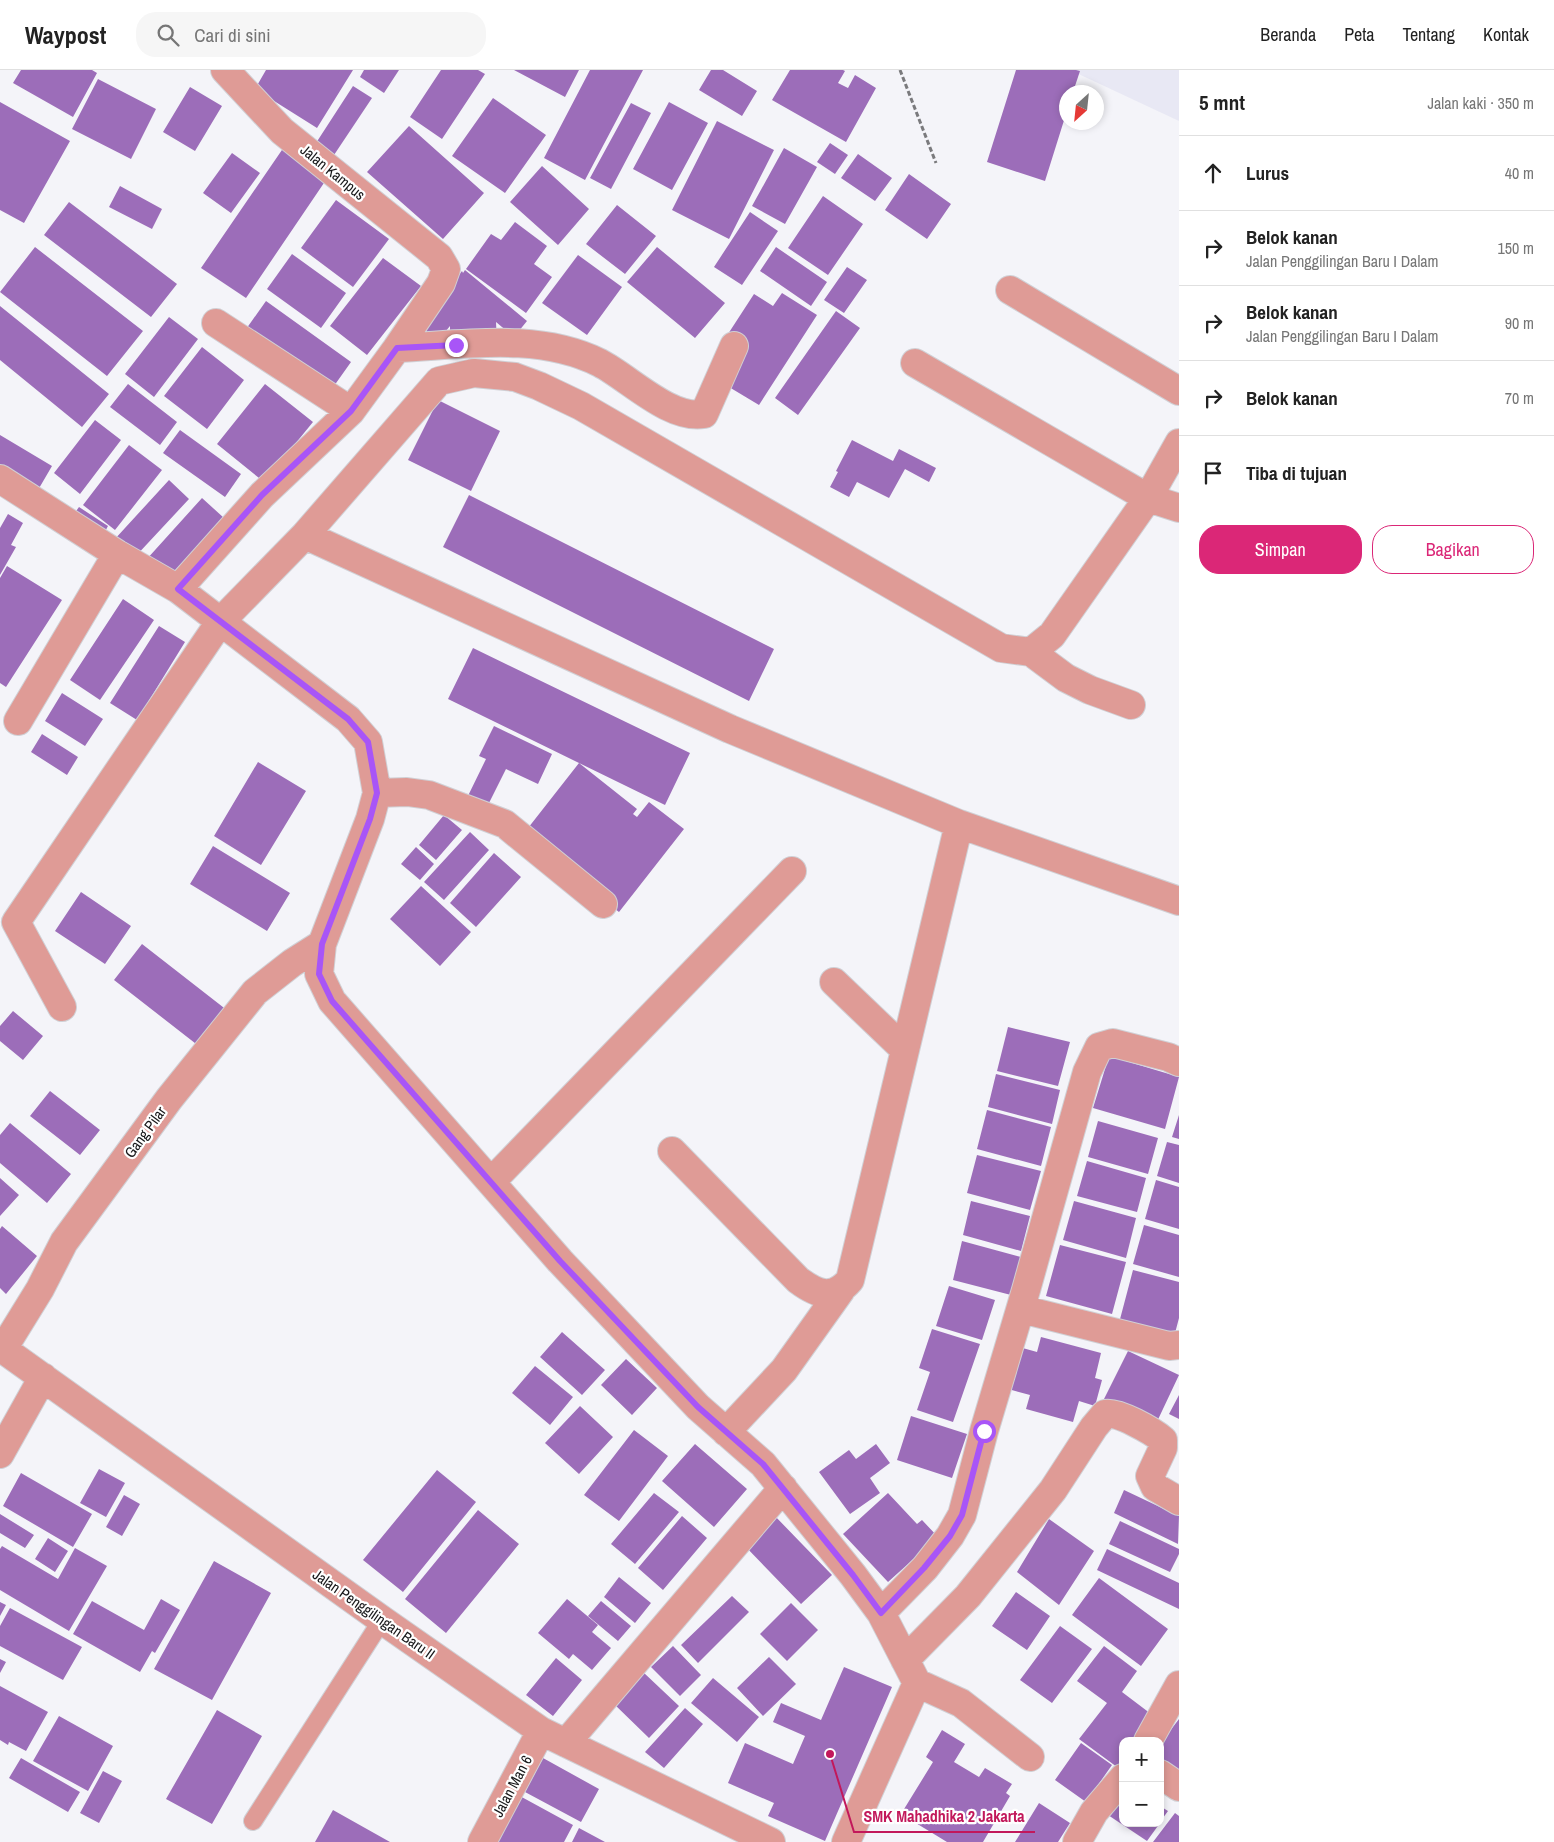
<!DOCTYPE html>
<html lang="id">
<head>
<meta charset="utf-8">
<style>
	:root { --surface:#fff; --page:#f6f6f6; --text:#222; --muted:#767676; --line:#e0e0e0; --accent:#db2777 }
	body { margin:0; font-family:"Archivo Narrow",sans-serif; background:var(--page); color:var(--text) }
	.controls { position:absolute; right:15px; bottom:15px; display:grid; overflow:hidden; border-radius:10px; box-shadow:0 2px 8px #0003 }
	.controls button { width:45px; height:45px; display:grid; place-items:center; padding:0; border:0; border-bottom:1px solid var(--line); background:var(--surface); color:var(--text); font:25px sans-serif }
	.compass { position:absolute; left:1059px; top:15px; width:45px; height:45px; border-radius:50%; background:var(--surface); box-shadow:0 2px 8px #0003; rotate:207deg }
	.stop { position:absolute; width:15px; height:15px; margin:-11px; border:4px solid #a855f7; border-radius:50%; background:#fff }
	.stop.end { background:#a855f7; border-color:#fff; box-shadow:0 1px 5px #0008 }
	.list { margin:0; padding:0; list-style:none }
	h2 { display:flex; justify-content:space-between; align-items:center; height:65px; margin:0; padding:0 20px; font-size:21px }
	h2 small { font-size:16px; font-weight:400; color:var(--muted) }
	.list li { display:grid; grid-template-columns:32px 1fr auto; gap:15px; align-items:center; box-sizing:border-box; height:75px; padding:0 20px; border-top:1px solid var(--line) }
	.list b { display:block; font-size:19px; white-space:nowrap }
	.list p { margin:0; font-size:16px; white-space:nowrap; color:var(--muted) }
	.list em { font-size:16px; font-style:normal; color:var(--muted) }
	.actions { display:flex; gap:10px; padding:15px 20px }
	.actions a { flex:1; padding:11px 0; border:1px solid var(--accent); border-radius:20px; text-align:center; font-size:18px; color:var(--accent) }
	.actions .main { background:var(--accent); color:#fff }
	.icon { flex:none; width:28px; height:28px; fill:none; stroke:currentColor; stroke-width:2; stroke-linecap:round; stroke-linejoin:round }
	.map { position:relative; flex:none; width:1179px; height:1772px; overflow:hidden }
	header { display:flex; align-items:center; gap:30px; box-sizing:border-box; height:70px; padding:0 25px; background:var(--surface); border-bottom:1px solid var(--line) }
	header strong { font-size:24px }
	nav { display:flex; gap:28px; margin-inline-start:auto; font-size:18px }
	.search { width:350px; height:45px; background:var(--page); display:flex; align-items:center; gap:12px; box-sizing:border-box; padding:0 18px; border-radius:20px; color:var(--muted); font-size:19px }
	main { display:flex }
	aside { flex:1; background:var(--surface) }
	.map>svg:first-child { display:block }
	.built { fill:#e8e8f4 }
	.building { fill:#9c6db9 }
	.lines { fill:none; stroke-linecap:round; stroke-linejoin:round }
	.lane-casing { stroke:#d0d0d5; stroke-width:20 }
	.street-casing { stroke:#d0d0d5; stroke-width:30 }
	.path { stroke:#7a7a7d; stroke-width:3; stroke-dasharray:5 2.5; stroke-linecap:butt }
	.lane { stroke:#df9b96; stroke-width:18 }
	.street { stroke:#df9b96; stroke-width:28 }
	.route { stroke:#a855f7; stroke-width:6 }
	.labels { text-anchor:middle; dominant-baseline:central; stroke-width:4.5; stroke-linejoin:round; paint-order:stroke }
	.street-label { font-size:15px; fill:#161618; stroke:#fff }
	.leader { fill:none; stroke:#c2185b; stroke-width:2 }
	.callout-dot { fill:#c2185b; stroke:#fff; stroke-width:2 }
	.callout-label { font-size:16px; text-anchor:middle; font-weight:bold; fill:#c2185b; stroke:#fff; stroke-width:4.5; stroke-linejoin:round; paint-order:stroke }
</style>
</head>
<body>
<header>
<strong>Waypost</strong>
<div class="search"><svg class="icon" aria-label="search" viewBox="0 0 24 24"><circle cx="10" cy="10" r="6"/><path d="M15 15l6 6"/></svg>Cari di sini</div>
<nav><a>Beranda</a><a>Peta</a><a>Tentang</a><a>Kontak</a></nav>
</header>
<main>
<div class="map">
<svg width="1179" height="1772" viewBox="0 0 1179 1772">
	<rect width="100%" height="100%" fill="#f4f4f9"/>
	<path class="built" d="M 1070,0 L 1179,0 L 1179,51 Z"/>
	<path class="building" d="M 21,0 L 92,0 L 97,3 L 73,47 L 13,13 Z
		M 266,0 L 353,0 L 317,58 L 255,19 Z
		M 364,0 L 399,0 L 384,23 L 360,7 Z
		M 441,0 L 478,0 L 485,4 L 442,69 L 410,47 Z
		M 514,0 L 579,0 L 565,27 Z
		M 590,0 L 643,0 L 585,110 L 544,88 Z
		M 711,0 L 723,0 L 757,21 L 742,46 L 699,20 Z
		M 790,0 L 843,0 L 845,1 L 838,13 L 848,18 L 855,5 L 876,18 L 846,72 L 772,30 Z
		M 1016,0 L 1076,0 L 1080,1 L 1073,22 L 1066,22 L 1066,44 L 1045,111 L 987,92 Z
		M 98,9 L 156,39 L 131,89 L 72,59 Z
		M 353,16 L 372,28 L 334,85 L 316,73 Z
		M 190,17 L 222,36 L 195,81 L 163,62 Z
		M 493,28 L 546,65 L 505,123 L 452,86 Z
		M 0,32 L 70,71 L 24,153 L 0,140 Z
		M 669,32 L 708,53 L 672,120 L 633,99 Z
		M 631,33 L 651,43 L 611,119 L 590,108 Z
		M 717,51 L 774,80 L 729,169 L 672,140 Z
		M 409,56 L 484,123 L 443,169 L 367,102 Z
		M 830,73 L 848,85 L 835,104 L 817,92 Z
		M 284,77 L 328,107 L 246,228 L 201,198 Z
		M 784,78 L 817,97 L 785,154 L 752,136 Z
		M 232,83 L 260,103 L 231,143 L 203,123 Z
		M 858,84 L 892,108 L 875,131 L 841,108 Z
		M 542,96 L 589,139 L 558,175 L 510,132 Z
		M 909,104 L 951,134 L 927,169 L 885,140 Z
		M 120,116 L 162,139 L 152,159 L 109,137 Z
		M 823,126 L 863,154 L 828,205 L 788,178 Z
		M 336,130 L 389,169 L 353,217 L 301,178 Z
		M 69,132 L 177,214 L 151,247 L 44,165 Z
		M 617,135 L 656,166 L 625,204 L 586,174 Z
		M 750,142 L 778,161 L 742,215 L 714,197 Z
		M 515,152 L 547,176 L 534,194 L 552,207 L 526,243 L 466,199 L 491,164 L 501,170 Z
		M 35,177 L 143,261 L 107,306 L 0,222 Z
		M 657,177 L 725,233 L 695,268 L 627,212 Z
		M 776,177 L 827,212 L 811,236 L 760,201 Z
		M 292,184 L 346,223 L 321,258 L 267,219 Z
		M 578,185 L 622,217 L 587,265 L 542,233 Z
		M 383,188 L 421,216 L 367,285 L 330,256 Z
		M 847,197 L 867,210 L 844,243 L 824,230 Z
		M 465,200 L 527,251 L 514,267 L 496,252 L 497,273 L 450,268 L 450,256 L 437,272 L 418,258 L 462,201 L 463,203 Z
		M 782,223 L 817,245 L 759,335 L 724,314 L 748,277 L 728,264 L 754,224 L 773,236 Z
		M 266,231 L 351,292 L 329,323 L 244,262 Z
		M 0,236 L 109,324 L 82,357 L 0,290 Z
		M 836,241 L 860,258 L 798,345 L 775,328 Z
		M 169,247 L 198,269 L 154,327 L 125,304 Z
		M 202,277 L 244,310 L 207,359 L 164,326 Z
		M 128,314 L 177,352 L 160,375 L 110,337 Z
		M 265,314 L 313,352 L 264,412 L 217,374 Z
		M 438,330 L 500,361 L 471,421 L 408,390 Z
		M 95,350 L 121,370 L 80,424 L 54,403 Z
		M 180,360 L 241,404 L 225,427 L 163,383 Z
		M 0,365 L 52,396 L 38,420 L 0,398 Z
		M 852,370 L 893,391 L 899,379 L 936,398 L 929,412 L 905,399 L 889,428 L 857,412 L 849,427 L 830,417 L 838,402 L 836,401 Z
		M 129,375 L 162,400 L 115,460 L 83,435 Z
		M 169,410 L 189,429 L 134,488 L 114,470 Z
		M 469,425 L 774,579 L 749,631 L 443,477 Z
		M 202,428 L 224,448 L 167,509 L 146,490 Z
		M 79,437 L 108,456 L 100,471 L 69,451 Z
		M 8,444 L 23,453 L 11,475 L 16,477 L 0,505 L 0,458 Z
		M 7,496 L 62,530 L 6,617 L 0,613 L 0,508 Z
		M 123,529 L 154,550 L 100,630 L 70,610 Z
		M 159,556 L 185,572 L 137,650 L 110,633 Z
		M 473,578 L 690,683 L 665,735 L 448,629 Z
		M 62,623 L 103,649 L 85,676 L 45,651 Z
		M 494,656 L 552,684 L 538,714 L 506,699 L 485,741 L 465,732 L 486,689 L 479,686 Z
		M 42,664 L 78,687 L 67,705 L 31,682 Z
		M 258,692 L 306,721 L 261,795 L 214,766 Z
		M 579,693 L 637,739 L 633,744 L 637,747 L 649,732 L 684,759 L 619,842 L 521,767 Z
		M 444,745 L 462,760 L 436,790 L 419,775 Z
		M 470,762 L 489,780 L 444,830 L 424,812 Z
		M 213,776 L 290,823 L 267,861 L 190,814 Z
		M 416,777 L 434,794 L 420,810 L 401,794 Z
		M 494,783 L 521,807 L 476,857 L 450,833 Z
		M 421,816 L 471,862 L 440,896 L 390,849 Z
		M 81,822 L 131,856 L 105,894 L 55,861 Z
		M 142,874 L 228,941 L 200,977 L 114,910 Z
		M 13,941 L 43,966 L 23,990 L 0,971 L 0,956 Z
		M 1008,957 L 1070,972 L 1058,1016 L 997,1001 Z
		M 1109,986 L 1179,1007 L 1165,1059 L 1093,1038 Z
		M 996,1004 L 1060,1020 L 1052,1054 L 988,1037 Z
		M 50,1021 L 100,1060 L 80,1085 L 30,1046 Z
		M 987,1040 L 1051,1057 L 1041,1096 L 977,1079 Z
		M 1179,1045 L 1179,1069 L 1172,1067 Z
		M 1098,1051 L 1158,1068 L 1148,1104 L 1088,1087 Z
		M 10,1053 L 71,1104 L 47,1133 L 0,1093 L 0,1065 Z
		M 1167,1072 L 1179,1075 L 1179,1113 L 1157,1106 Z
		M 977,1085 L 1041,1101 L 1030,1140 L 967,1123 Z
		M 1087,1091 L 1146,1108 L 1137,1142 L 1077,1126 Z
		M 0,1108 L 19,1125 L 0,1146 Z
		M 1156,1110 L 1179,1117 L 1179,1159 L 1145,1149 Z
		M 971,1131 L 1030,1146 L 1021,1181 L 963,1165 Z
		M 1074,1131 L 1136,1148 L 1126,1188 L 1063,1170 Z
		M 1144,1155 L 1179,1165 L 1179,1207 L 1133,1194 Z
		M 2,1156 L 37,1186 L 6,1224 L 0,1218 L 0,1159 Z
		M 962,1171 L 1021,1187 L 1011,1225 L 953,1210 Z
		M 1060,1175 L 1126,1192 L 1112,1244 L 1046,1226 Z
		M 1133,1200 L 1179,1212 L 1179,1248 L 1174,1267 L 1119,1253 Z
		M 949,1216 L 995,1230 L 982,1270 L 936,1256 Z
		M 932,1259 L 980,1274 L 953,1352 L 917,1340 L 930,1302 L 919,1298 Z
		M 562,1262 L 605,1300 L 582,1325 L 540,1287 Z
		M 1041,1267 L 1101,1283 L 1095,1308 L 1102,1310 L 1095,1336 L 1079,1331 L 1073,1352 L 1026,1339 L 1030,1325 L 1008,1319 L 1019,1277 L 1037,1282 Z
		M 1128,1281 L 1179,1305 L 1154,1358 L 1102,1333 Z
		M 626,1289 L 657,1318 L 632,1345 L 601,1315 Z
		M 535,1296 L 573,1327 L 550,1355 L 512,1323 Z
		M 1179,1325 L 1179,1349 L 1169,1344 Z
		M 580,1336 L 613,1367 L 579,1404 L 545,1373 Z
		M 911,1346 L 967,1364 L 952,1408 L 897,1390 Z
		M 634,1360 L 668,1386 L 619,1451 L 584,1425 Z
		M 695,1374 L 747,1419 L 714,1457 L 662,1411 Z
		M 876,1374 L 890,1393 L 870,1408 L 880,1423 L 850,1444 L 819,1402 L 849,1380 L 856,1389 Z
		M 99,1399 L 125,1413 L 106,1447 L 80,1433 Z
		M 437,1400 L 476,1432 L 403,1522 L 363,1490 Z
		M 21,1403 L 92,1444 L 73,1477 L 3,1436 Z
		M 1124,1420 L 1179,1446 L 1178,1474 L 1114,1443 Z
		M 654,1423 L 679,1442 L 635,1494 L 611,1474 Z
		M 888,1423 L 917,1454 L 922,1450 L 938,1467 L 888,1512 L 843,1464 Z
		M 124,1425 L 140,1434 L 122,1466 L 106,1457 Z
		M 478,1440 L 519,1474 L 446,1563 L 405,1529 Z
		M 0,1444 L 34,1465 L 25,1478 L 0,1463 Z
		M 773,1444 L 832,1505 L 801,1534 L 743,1474 Z
		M 682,1446 L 707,1468 L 663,1520 L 638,1498 Z
		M 1049,1449 L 1094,1481 L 1059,1535 L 1017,1502 Z
		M 1120,1451 L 1179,1479 L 1179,1484 L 1170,1502 L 1109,1474 Z
		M 48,1468 L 68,1481 L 55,1502 L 35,1489 Z
		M 2,1476 L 58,1509 L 75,1478 L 107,1496 L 69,1561 L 0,1520 L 0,1479 Z
		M 1107,1479 L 1179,1513 L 1179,1539 L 1097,1500 Z
		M 214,1491 L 271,1523 L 212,1630 L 154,1599 Z
		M 619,1507 L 651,1533 L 635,1553 L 604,1527 Z
		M 1099,1508 L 1168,1559 L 1141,1596 L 1072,1545 Z
		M 1016,1522 L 1050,1546 L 1027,1580 L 992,1556 Z
		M 732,1526 L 749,1542 L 698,1593 L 681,1575 Z
		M 161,1529 L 180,1540 L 155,1583 L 152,1581 L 140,1602 L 73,1564 L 92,1531 L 144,1560 Z
		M 567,1529 L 598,1555 L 592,1562 L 611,1578 L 592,1600 L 573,1584 L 569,1589 L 538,1563 Z
		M 601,1531 L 631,1556 L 618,1571 L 588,1546 Z
		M 0,1532 L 6,1535 L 0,1546 Z
		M 791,1533 L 818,1560 L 787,1591 L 760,1564 Z
		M 10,1538 L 82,1577 L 63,1610 L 0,1576 L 0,1556 Z
		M 1060,1556 L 1092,1579 L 1052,1633 L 1020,1610 Z
		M 673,1576 L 701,1605 L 680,1626 L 651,1597 Z
		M 1104,1576 L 1137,1601 L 1122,1622 L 1155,1647 L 1136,1671 L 1123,1671 L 1123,1689 L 1117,1697 L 1079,1669 L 1107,1633 L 1077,1611 Z
		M 769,1587 L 796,1614 L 763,1646 L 737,1618 Z
		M 556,1588 L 582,1610 L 553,1646 L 526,1625 Z
		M 0,1589 L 6,1592 L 0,1603 Z
		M 844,1597 L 892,1617 L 825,1771 L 768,1746 L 774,1733 L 728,1713 L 745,1673 L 793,1694 L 805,1666 L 773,1652 L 781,1633 L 821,1650 Z
		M 643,1602 L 679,1636 L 649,1668 L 613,1633 Z
		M 713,1608 L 759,1647 L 737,1672 L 691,1633 Z
		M 0,1616 L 48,1642 L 26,1681 L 9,1672 L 8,1675 L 0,1670 Z
		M 685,1638 L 703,1654 L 664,1698 L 645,1682 Z
		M 217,1640 L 262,1666 L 212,1754 L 166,1729 Z
		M 59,1646 L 113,1676 L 88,1721 L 33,1691 Z
		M 1179,1649 L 1179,1699 L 1174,1705 L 1160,1695 L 1160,1674 Z
		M 942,1660 L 965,1674 L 954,1692 L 979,1707 L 985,1698 L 1012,1714 L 1006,1723 L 1010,1726 L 983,1772 L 947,1772 L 901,1744 L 933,1692 L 926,1687 Z
		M 1081,1673 L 1112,1695 L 1086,1732 L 1055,1710 Z
		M 21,1688 L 80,1722 L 68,1742 L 9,1708 Z
		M 543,1688 L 599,1719 L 581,1752 L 525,1722 Z
		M 103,1701 L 122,1711 L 99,1753 L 80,1743 Z
		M 1123,1717 L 1123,1753 L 1160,1753 L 1147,1771 L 1105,1743 Z
		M 518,1725 L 573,1755 L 564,1772 L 492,1772 Z
		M 1039,1733 L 1070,1753 L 1058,1772 L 1015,1772 Z
		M 1160,1736 L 1168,1741 L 1160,1752 Z
		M 333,1740 L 390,1772 L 315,1772 Z
		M 1175,1743 L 1179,1746 L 1179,1772 L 1153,1772 Z
		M 579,1758 L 605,1772 L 572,1772 Z"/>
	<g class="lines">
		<defs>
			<path id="lane" d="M 253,1751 L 382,1550"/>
			<path id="street" d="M 1010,220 L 1179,321
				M 216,253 L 351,341
				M 397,278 C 464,275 538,262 600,293 C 629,308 670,350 704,344 L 734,276
				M 915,293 L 1148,428 L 1179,438
				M 0,409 L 117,484 L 178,519 L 348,649 L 368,672 L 377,723 L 370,749 L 322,874 L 319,904 L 332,931 L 560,1191 L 698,1337 L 763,1394 L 853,1505 L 881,1543 L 917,1613 L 846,1772
				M 305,465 L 730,659 L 959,754 L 1179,831
				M 178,519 L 262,425 L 351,341 L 397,278 L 441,213 L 446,199 L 439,187 L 282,61 L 225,0
				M 1031,582 L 1066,608 L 1090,620 L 1131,635
				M 18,651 L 117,484
				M 377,723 L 407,722 L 429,725 L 505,754 L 603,834
				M 834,912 L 905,980
				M 62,937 L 16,852 L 220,552 L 305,465 L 439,311 L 474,303 L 515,307 L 539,316 L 581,336 L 1001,578 L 1031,582 L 1052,565 L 1148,428 L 1179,373
				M 672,1081 L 798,1210 C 818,1225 833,1230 850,1210 L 959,754
				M 491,1112 L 792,801
				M 1021,1239 L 1169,1276 L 1179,1275
				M 0,1277 L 382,1550 L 541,1661 L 771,1772
				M 3,1279 L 40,1219 L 64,1172 L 169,1029 L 255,922 L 292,893 L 322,874
				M 726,1362 L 784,1300 L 841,1220
				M 0,1384 L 43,1307
				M 881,1543 L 925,1498 L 950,1466 L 962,1445 L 984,1361 L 1026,1220 L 1087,1002 L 1099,977 L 1113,973 L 1168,987 L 1179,992
				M 905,1590 L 968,1526 L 1053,1420 L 1094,1357 L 1105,1344 C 1116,1340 1154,1362 1163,1370 L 1163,1378 L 1150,1406 L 1155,1417 L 1179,1431
				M 917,1613 L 961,1633 L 1030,1687
				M 1148,1671 L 1179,1615
				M 566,1673 L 783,1418
				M 1160,1704 L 1179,1717
				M 482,1772 L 541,1661
				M 1077,1772 L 1094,1742 L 1123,1708"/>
		</defs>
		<use href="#lane" class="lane-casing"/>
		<use href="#street" class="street-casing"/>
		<path class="path" d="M 900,0 L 936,93"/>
		<use href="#lane" class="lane"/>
		<use href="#street" class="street"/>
	</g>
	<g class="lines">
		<path class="route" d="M 456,275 L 397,278 L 351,341 L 262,425 L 178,519 L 348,649 L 368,672 L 377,723 L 370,749 L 322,874 L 319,904 L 332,931 L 560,1191 L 698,1337 L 763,1394 L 853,1505 L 881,1543 L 924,1498 L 950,1466 L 962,1445 L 984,1361"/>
	</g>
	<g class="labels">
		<g class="street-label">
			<text transform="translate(333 102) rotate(39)">Jalan Kampus</text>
			<text transform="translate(145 1062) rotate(-54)">Gang Pilar</text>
			<text transform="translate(374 1544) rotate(35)">Jalan Penggilingan Baru II</text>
			<text transform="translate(512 1716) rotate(-62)">Jalan Man 6</text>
		</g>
	</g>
	<path class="leader" d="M830 1684L854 1762H1035"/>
	<circle class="callout-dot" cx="830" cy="1684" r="5"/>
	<g class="callout-label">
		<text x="944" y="1752">SMK Mahadhika 2 Jakarta</text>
	</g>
</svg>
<div class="controls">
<button>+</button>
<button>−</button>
</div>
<svg class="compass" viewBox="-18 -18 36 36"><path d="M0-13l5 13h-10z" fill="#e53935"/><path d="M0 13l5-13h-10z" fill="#767676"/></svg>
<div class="stop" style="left:984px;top:1361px"></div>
<div class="stop end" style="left:456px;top:275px"></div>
</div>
<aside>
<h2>5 mnt<small>Jalan kaki · 350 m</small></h2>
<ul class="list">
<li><svg class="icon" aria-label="ahead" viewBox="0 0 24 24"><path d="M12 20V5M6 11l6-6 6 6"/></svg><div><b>Lurus</b></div><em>40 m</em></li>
<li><svg class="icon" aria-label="right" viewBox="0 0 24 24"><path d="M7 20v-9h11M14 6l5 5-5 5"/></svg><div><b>Belok kanan</b><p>Jalan Penggilingan Baru I Dalam</p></div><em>150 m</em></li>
<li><svg class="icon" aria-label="right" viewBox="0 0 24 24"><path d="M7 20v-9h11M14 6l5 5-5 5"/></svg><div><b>Belok kanan</b><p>Jalan Penggilingan Baru I Dalam</p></div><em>90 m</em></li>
<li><svg class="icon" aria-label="right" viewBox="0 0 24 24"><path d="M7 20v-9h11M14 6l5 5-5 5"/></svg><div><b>Belok kanan</b></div><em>70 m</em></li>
<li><svg class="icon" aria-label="arrive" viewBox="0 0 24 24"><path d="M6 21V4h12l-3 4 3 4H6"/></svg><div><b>Tiba di tujuan</b></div></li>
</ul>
<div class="actions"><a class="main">Simpan</a><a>Bagikan</a></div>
</aside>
</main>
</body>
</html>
